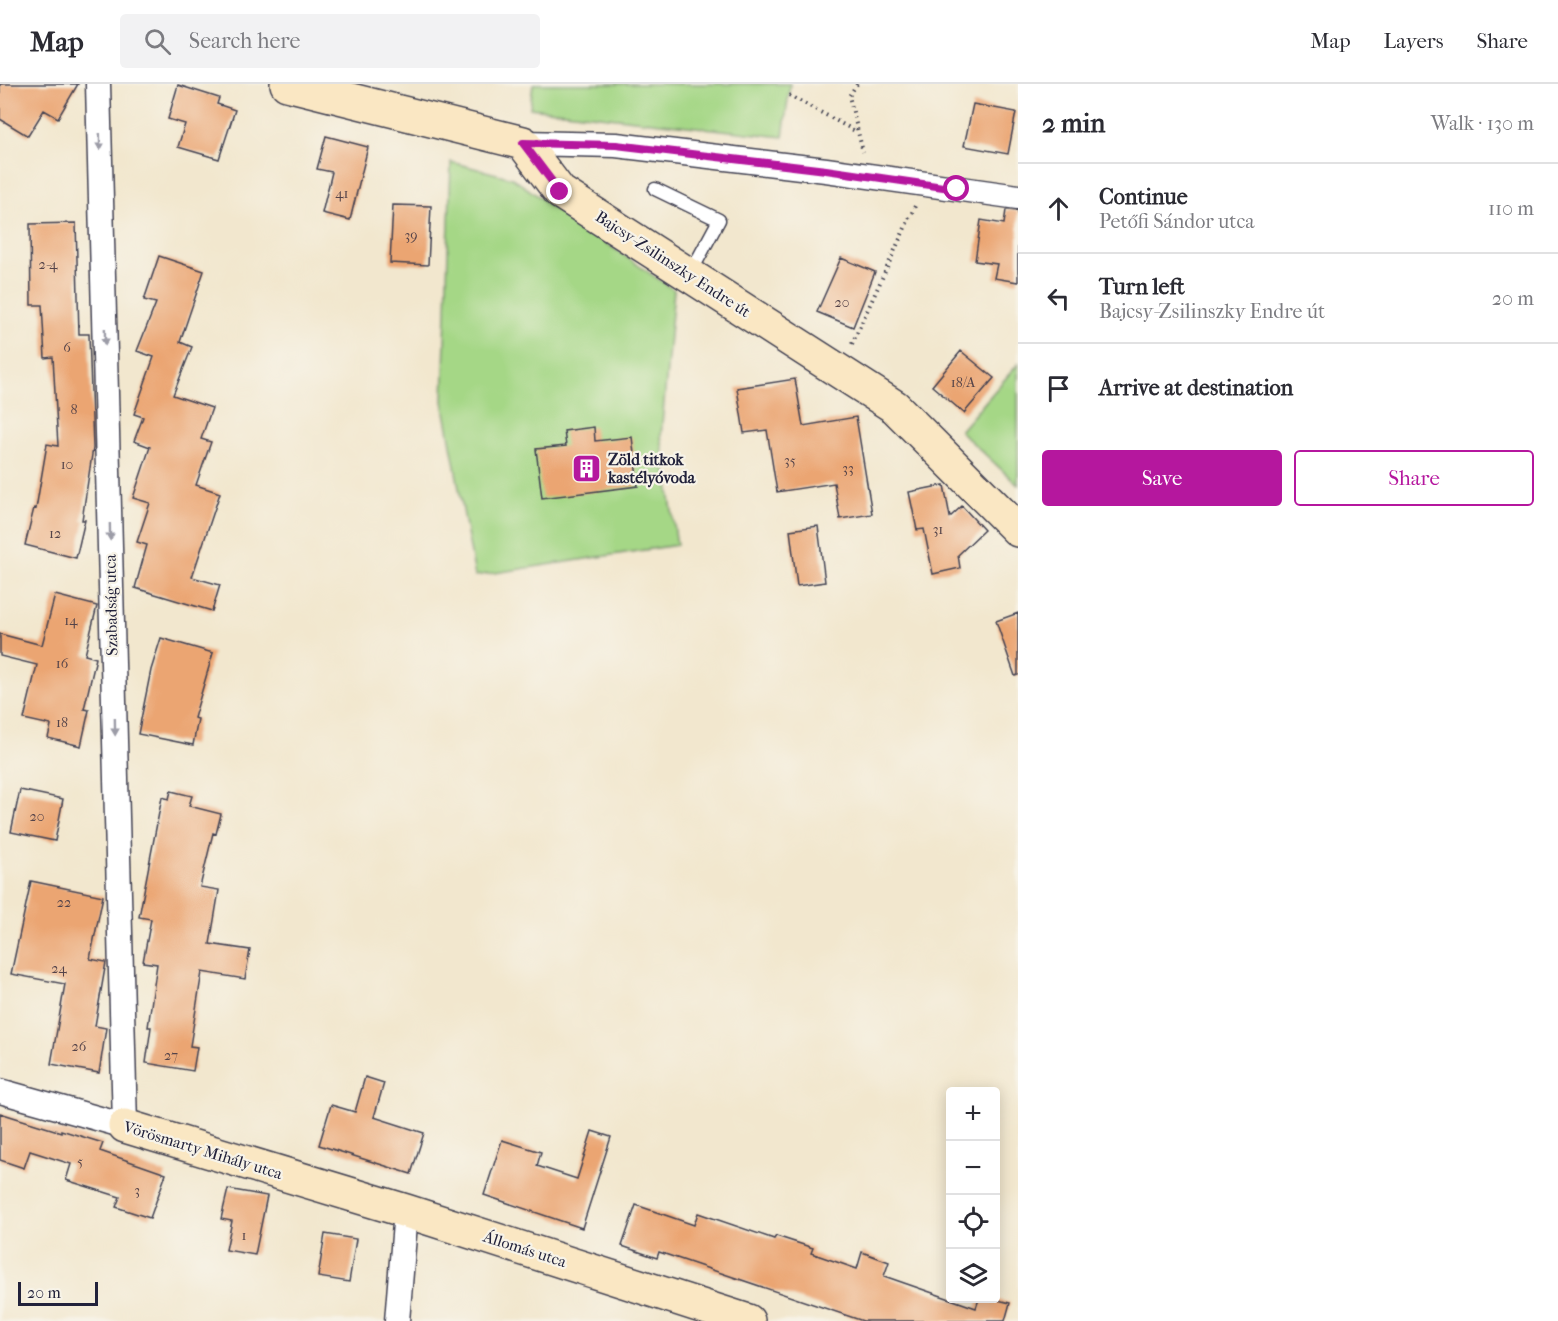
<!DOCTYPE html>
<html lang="en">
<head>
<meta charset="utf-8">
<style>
	:root { --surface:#fff; --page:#f2f2f3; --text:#2b2b33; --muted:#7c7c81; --line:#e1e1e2; --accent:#b5179e }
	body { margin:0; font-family:"IM FELL French Canon",serif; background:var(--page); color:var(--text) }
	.controls { position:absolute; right:18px; bottom:18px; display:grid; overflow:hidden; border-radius:6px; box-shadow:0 3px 15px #0003 }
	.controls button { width:54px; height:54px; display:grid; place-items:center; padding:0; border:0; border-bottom:2px solid var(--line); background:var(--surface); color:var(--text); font:30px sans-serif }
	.scale { position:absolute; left:18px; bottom:15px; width:80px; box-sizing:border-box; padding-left:6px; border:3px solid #22223b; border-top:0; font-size:16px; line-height:21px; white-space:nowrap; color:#22223b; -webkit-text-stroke:4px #f7f3e8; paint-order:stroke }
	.stop { position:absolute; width:18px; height:18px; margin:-14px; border:4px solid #b5179e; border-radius:50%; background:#fff }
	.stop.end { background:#b5179e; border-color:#fff; box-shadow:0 2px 6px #0008 }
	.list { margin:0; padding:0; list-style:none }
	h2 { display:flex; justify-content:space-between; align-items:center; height:78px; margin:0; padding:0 24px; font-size:26px }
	h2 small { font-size:20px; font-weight:400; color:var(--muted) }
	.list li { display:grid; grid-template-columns:39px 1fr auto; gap:18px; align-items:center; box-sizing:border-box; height:90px; padding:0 24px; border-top:2px solid var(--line) }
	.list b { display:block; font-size:22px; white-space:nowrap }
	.list p { margin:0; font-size:20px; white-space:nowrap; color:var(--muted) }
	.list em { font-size:20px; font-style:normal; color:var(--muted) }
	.actions { display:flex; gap:12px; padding:18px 24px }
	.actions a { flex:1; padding:14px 0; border:2px solid var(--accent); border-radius:6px; text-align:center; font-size:21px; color:var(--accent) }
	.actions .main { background:var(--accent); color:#fff }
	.icon { flex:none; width:33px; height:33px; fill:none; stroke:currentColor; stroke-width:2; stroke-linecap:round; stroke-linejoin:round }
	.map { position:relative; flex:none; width:1018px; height:1237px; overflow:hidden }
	header { display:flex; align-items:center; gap:36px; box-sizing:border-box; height:84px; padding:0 30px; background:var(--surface); border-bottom:2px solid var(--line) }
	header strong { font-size:28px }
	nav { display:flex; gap:33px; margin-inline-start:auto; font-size:21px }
	.search { width:420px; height:54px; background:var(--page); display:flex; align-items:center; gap:15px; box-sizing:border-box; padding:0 21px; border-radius:6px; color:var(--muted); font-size:22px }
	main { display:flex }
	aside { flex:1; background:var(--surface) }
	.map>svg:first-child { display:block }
	.green { fill:#a5d786; stroke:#647c60; stroke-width:1.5 }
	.building { fill:#eba572 }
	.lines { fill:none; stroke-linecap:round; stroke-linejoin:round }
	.lane-casing { stroke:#414051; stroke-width:15 }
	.street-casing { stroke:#414051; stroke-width:27 }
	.secondary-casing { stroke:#414051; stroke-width:36 }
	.path { stroke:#414051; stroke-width:4; stroke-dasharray:1.5 4.5; stroke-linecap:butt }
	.lane { stroke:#fff; stroke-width:12 }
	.street { stroke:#fff; stroke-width:24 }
	.secondary { stroke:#fae7c3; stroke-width:33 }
	.oneway { fill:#9c9ca7 }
	.route { stroke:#b5179e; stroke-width:8 }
	.labels { text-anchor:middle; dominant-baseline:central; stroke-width:4.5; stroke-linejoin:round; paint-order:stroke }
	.number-label { font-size:14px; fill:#544349 }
	.street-label { font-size:16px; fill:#22223b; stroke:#f7f3e8 }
	.poi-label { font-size:16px; font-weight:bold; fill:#22223b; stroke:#f7f3e8; text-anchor:start }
</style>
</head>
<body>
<header>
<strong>Map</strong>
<div class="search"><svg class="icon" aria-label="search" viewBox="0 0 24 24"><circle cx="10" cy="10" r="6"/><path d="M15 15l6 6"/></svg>Search here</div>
<nav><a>Map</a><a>Layers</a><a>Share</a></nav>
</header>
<main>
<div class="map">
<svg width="1018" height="1237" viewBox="0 0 1018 1237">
	<rect width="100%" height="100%" fill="#f7f3e8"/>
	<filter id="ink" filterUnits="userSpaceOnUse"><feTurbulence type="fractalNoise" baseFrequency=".0167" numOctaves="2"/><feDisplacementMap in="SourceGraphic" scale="12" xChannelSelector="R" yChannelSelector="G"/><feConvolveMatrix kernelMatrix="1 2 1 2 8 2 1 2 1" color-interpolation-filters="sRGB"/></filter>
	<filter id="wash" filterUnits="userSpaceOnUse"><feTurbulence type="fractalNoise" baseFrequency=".008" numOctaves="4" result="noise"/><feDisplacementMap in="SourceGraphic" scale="24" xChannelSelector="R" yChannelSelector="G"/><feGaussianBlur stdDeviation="1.35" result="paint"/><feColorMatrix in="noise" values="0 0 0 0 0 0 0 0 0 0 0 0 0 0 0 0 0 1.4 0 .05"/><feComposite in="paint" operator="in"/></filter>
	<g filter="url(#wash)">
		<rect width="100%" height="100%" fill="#f2e7ce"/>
		<path class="green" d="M 533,0 L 790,0 L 783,53 L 530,24 Z
			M 451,78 L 512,94 L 674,206 L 661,352 L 677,461 L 475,492 L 443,317 Z
			M 1018,280 L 1018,401 L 960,347 Z"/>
		<g id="blocks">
			<path class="building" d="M 0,0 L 78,0 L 58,34 L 44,26 L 28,52 L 0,35 Z
				M 178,1 L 219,14 L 217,20 L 235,26 L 219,75 L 178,63 L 185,40 L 168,35 Z
				M 973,20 L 1016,28 L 1008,70 L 964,62 Z
				M 326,52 L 368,63 L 350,136 L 322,129 L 332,88 L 317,85 Z
				M 393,121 L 431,122 L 428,181 L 390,179 Z
				M 1006,126 L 1018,127 L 1018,198 L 994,194 L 997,180 L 975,177 L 981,136 L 1004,140 Z
				M 76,139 L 79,250 L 89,250 L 93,364 L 82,436 L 85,436 L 76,474 L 25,461 L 34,424 L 36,425 L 47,360 L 58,362 L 53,273 L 45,274 L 42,221 L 31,221 L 30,140 Z
				M 159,172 L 204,187 L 180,258 L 192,263 L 173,311 L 212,324 L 201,355 L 211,358 L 196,401 L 220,409 L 192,493 L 220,501 L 212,527 L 135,504 L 147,461 L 137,458 L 150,419 L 133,414 L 150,363 L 134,357 L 143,333 L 134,330 L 154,273 L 137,267 L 156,219 L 144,216 Z
				M 841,174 L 875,188 L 853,243 L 817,228 Z
				M 961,267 L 994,294 L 964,329 L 932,302 Z
				M 795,295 L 803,342 L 856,333 L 872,430 L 840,435 L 834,399 L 777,408 L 767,346 L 744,349 L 737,304 Z
				M 594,343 L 595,357 L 632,353 L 638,402 L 542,414 L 536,365 L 566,362 L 564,347 Z
				M 944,401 L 950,433 L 962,422 L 984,446 L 958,471 L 960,484 L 933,490 L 924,445 L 917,446 L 909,408 Z
				M 818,442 L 825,498 L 797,502 L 790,446 Z
				M 55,511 L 97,522 L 85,571 L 96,574 L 84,625 L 89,626 L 81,662 L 48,654 L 51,641 L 24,635 L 37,581 L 0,572 L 0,550 L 42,561 Z
				M 1018,529 L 1018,591 L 1015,592 L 996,537 Z
				M 161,554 L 213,569 L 194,634 L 198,635 L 193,661 L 138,650 L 151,586 Z
				M 20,706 L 63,715 L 55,757 L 11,748 Z
				M 171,707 L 192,712 L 189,722 L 221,730 L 216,750 L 213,749 L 200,803 L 219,806 L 210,860 L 250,866 L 245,895 L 202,888 L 190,962 L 197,963 L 193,987 L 146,979 L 151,943 L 148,943 L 157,880 L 143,878 L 151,835 L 139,833 L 162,713 L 169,715 Z
				M 31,797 L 103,812 L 90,875 L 106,878 L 95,942 L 106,944 L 99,989 L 51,980 L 65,900 L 11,890 Z
				M 365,993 L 384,999 L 374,1033 L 424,1049 L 411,1090 L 319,1061 L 331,1021 L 355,1028 Z
				M 0,1029 L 61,1048 L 61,1046 L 103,1059 L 100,1067 L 166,1090 L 150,1134 L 116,1123 L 120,1113 L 66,1096 L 71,1080 L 30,1067 L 24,1084 L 0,1076 Z
				M 592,1047 L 611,1053 L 582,1144 L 484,1111 L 502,1056 L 541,1068 L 537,1082 L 577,1095 Z
				M 228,1105 L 267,1112 L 255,1171 L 226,1166 L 232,1137 L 221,1135 Z
				M 636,1121 L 694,1141 L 698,1129 L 774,1155 L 776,1152 L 813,1164 L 811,1169 L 857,1185 L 862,1168 L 889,1178 L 884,1192 L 976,1224 L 979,1215 L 994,1215 L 1010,1219 L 1005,1237 L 863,1237 L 659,1168 L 657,1174 L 622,1162 Z
				M 325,1150 L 356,1155 L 349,1198 L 318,1193 Z"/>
		</g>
	</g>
	<g filter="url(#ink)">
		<use href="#blocks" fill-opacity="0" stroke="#414051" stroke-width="1.5"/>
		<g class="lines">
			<defs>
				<path id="lane" d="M 655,105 L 719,136 L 690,190"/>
				<path id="street" d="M 523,59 L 616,61 L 826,86 L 1018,113
					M 0,1007 L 125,1042 L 98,0
					M 397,1237 L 406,1127"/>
				<path id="secondary" d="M 287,0 L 523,59 L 560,108 L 895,323 L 1018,446
					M 125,1042 L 406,1127 L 748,1237"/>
			</defs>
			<use href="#lane" class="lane-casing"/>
			<use href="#street" class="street-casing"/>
			<use href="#secondary" class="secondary-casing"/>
			<path class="path" d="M 857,0 L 849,12 L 863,68
				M 789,11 L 857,48
				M 852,260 L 915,122"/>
			<use href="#lane" class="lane"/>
			<use href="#street" class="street"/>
			<use href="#secondary" class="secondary"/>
		</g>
		<defs><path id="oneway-solid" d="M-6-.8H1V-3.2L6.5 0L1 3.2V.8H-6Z" transform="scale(1.5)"/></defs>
		<g class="oneway">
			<use href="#oneway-solid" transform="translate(100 58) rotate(89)"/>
			<use href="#oneway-solid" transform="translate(105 253) rotate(89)"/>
			<use href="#oneway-solid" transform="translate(110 448) rotate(89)"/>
			<use href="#oneway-solid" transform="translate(115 643) rotate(89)"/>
		</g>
	</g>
	<g class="lines" filter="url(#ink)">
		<path class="route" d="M 560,108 L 523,59 L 616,61 L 826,86 L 957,105"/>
	</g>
	<defs>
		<symbol id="building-square" viewBox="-11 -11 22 22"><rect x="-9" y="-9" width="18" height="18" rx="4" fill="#b5179e" stroke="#f7f3e8"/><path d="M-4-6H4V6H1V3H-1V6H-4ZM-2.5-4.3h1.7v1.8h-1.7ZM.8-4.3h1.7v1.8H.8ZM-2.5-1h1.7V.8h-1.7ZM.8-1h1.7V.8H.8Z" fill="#fff"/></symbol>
	</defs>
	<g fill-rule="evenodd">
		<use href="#building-square" x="570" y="368" width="33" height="33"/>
	</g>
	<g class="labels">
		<g class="number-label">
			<text x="342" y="109">41</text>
			<text x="411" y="151">39</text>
			<text x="48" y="180">2-4</text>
			<text x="842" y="218">20</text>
			<text x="67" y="263">6</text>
			<text x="963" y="298">18/A</text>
			<text x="74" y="325">8</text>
			<text x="790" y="376">35</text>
			<text x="67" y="380">10</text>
			<text x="848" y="384">33</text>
			<text x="938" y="445">31</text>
			<text x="55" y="449">12</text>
			<text x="71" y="536">14</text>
			<text x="62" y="579">16</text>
			<text x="62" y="638">18</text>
			<text x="37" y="732">20</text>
			<text x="64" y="818">22</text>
			<text x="59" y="884">24</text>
			<text x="79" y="962">26</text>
			<text x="171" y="971">27</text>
			<text x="80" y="1077">5</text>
			<text x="137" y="1106">3</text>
			<text x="244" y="1151">1</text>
		</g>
		<g class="street-label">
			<text transform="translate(673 180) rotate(33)">Bajcsy-Zsilinszky Endre út</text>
			<text transform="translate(111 521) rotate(-91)">Szabadság utca</text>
			<text transform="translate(203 1066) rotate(17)">Vörösmarty Mihály utca</text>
			<text transform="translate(525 1165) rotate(18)">Állomás utca</text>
		</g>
		<g class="poi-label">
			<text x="608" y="375">Zöld titkok<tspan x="608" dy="18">kastélyóvoda</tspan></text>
		</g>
	</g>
</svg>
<div class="controls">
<button>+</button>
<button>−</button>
<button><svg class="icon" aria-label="locate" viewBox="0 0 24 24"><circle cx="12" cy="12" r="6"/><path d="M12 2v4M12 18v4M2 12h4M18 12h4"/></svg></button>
<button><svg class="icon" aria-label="layers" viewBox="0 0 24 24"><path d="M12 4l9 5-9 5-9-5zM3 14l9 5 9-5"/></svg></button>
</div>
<div class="scale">20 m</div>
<div class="stop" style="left:957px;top:105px"></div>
<div class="stop end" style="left:560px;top:108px"></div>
</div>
<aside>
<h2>2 min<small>Walk · 130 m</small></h2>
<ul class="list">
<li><svg class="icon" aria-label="ahead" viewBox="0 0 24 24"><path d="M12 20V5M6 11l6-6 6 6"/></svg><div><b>Continue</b><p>Petőfi Sándor utca</p></div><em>110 m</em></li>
<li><svg class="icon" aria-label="left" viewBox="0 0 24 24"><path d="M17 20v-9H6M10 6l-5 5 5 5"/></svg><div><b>Turn left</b><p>Bajcsy-Zsilinszky Endre út</p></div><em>20 m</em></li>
<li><svg class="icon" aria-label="arrive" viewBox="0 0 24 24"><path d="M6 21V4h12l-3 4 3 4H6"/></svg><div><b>Arrive at destination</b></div></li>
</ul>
<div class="actions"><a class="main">Save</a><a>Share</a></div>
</aside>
</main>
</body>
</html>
